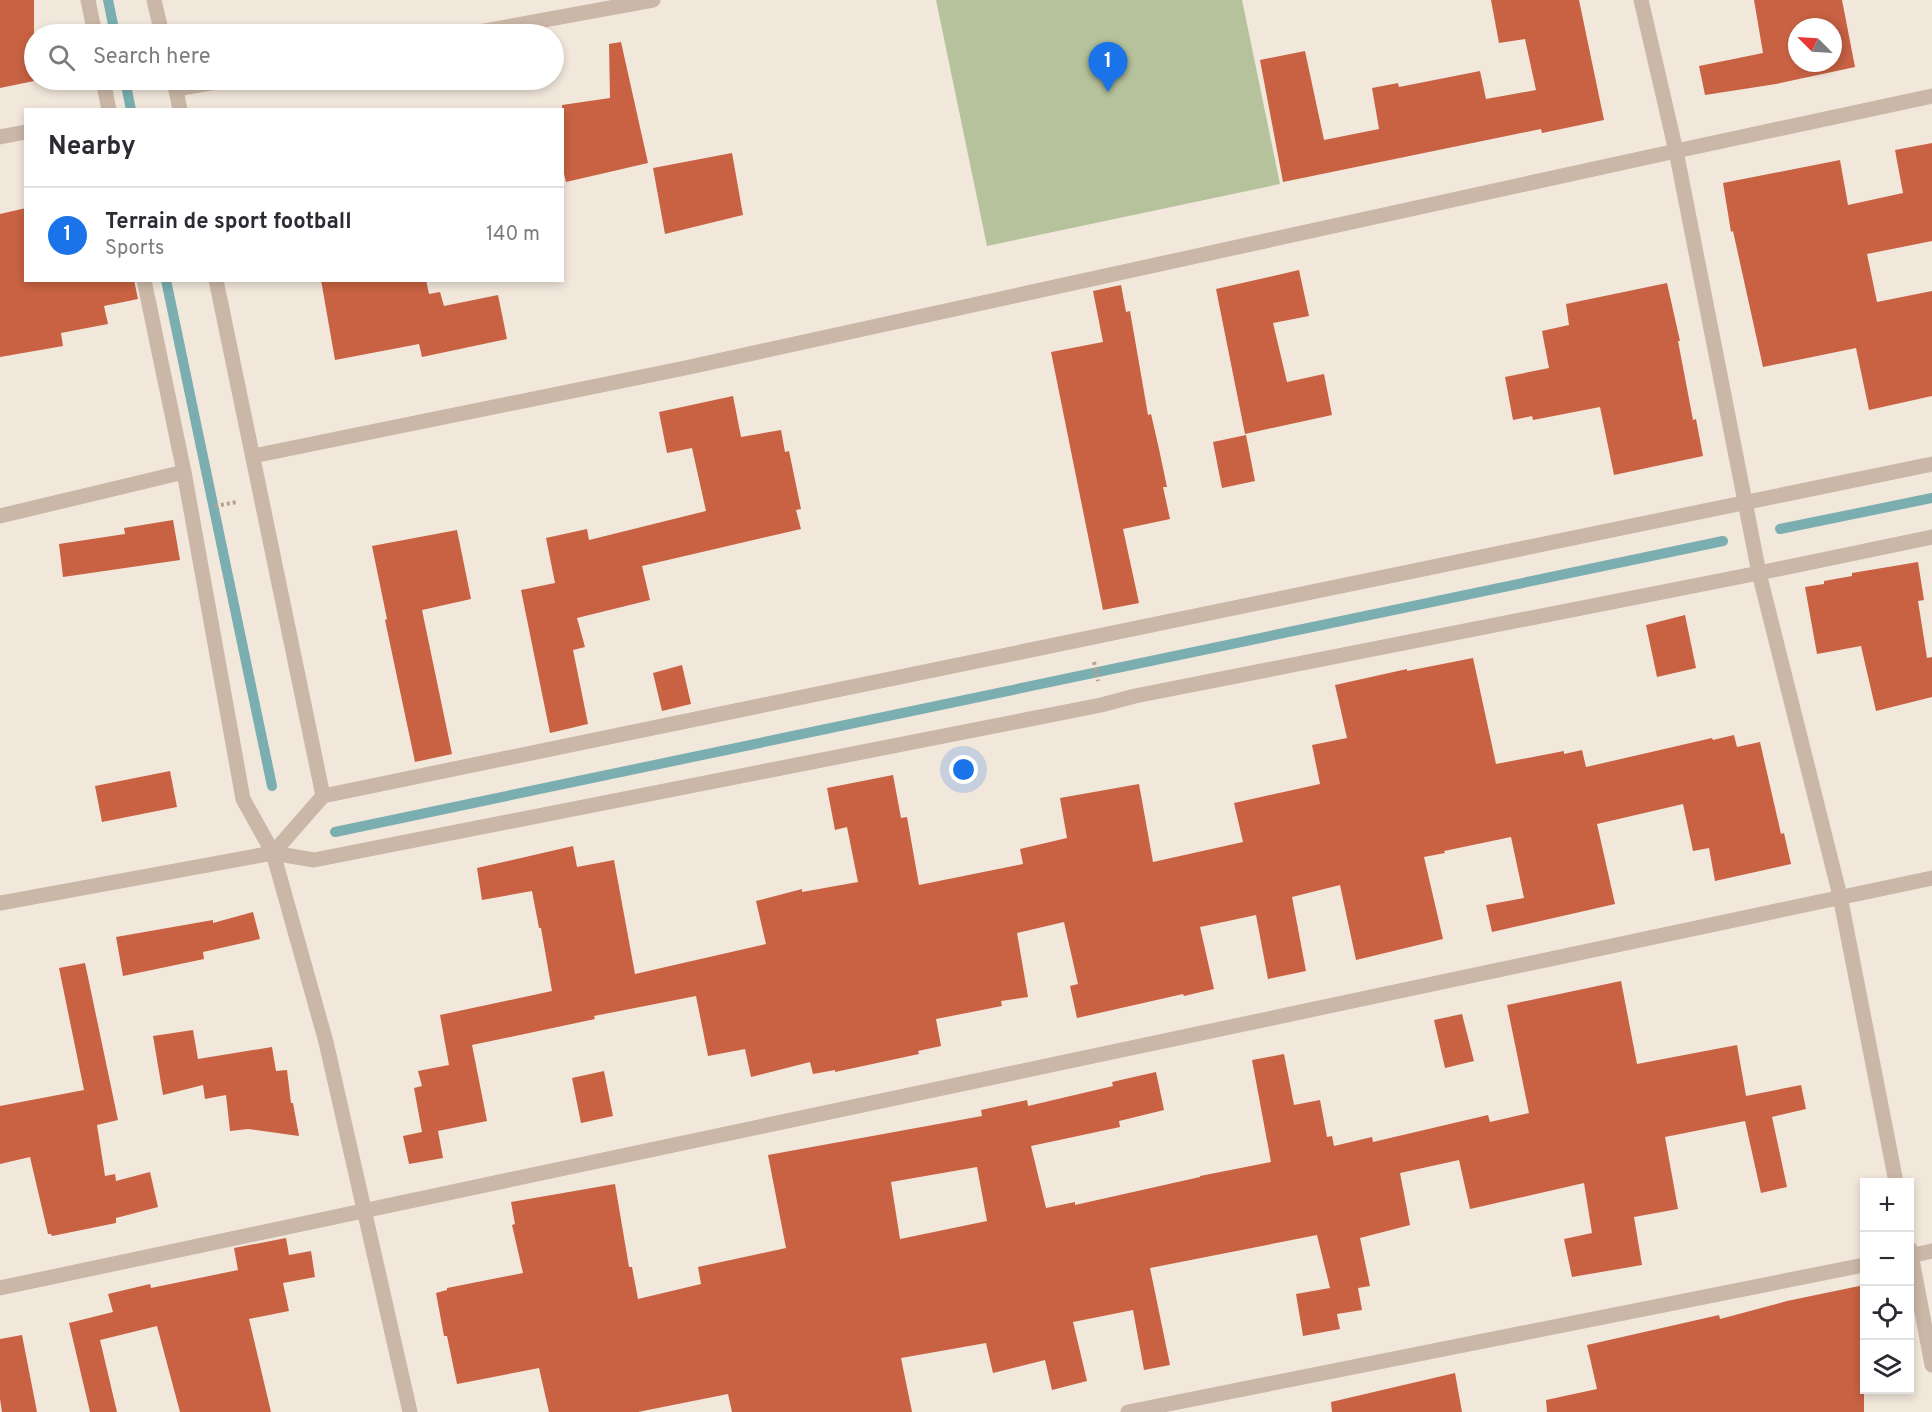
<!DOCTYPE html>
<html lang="en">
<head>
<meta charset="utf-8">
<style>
	:root { --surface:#fff; --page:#f2f2f3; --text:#2b2b33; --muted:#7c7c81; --line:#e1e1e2; --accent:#1a73e8 }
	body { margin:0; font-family:Overpass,sans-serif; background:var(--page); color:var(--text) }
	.controls { position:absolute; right:18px; bottom:18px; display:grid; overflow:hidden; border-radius:0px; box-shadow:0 3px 9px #0003 }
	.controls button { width:54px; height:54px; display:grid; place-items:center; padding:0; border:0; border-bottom:2px solid var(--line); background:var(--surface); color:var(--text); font:30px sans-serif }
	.compass { position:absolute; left:1788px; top:18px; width:54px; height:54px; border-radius:50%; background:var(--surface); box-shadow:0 3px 9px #0003; rotate:294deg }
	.you { position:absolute; left:964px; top:770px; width:21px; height:21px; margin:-15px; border:4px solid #fff; border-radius:50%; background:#1a73e8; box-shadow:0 0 0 9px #1a73e833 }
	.badge { display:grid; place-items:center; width:39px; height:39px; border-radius:50%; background:var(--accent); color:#fff; font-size:20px; font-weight:700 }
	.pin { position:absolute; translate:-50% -50px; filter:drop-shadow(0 2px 3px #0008) }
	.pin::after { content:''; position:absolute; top:32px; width:21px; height:18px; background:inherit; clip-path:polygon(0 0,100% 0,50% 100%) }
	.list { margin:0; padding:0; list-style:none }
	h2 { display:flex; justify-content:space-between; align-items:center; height:78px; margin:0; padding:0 24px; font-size:26px }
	h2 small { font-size:20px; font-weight:400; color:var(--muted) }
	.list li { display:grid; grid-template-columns:39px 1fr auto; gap:18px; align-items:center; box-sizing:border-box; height:96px; padding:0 24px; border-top:2px solid var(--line) }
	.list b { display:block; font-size:22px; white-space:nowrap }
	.list p { margin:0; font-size:20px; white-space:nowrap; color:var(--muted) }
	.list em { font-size:20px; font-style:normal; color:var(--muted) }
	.icon { flex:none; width:33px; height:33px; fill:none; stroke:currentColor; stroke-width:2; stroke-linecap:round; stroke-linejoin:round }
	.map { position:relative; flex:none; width:1932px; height:1412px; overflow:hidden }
	.search { position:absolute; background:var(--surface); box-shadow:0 3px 9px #0003; left:24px; top:24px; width:540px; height:66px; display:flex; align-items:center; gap:15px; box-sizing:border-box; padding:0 21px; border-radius:33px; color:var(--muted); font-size:22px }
	.panel { position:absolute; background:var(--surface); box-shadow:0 3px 9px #0003; left:24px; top:108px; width:540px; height:174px; border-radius:0px }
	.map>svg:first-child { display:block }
	.green { fill:#b5c29b }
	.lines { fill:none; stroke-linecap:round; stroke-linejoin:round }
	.stream { stroke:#7aaeb0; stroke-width:10 }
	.building { fill:#c86243; fill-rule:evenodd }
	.path { stroke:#b7a191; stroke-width:4; stroke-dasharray:3 3; stroke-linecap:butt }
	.minor { stroke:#cbb7a7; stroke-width:15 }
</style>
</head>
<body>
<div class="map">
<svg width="1932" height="1412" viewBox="0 0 1932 1412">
	<rect width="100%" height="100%" fill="#f2e7db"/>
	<path class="green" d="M 936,0 L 1242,0 L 1280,184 L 987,246 Z"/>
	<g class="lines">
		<path class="stream" d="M 108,0 L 115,34
			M 125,80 L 131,110
			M 166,280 L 272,786
			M 1780,529 L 1932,498
			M 335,832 L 1723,541"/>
	</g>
	<path class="building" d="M 0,0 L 34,0 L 34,81 L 0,88 Z
		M 1491,0 L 1579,0 L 1604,120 L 1542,133 L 1541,129 L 1283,182 L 1260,60 L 1305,51 L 1324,140 L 1379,129 L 1372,88 L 1398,83 L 1399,87 L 1480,71 L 1486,99 L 1536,90 L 1525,39 L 1499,43 Z
		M 1754,0 L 1842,0 L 1855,67 L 1776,84 L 1705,95 L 1699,66 L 1763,53 ZM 1797,27 L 1833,27 L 1833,63 L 1797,63 Z
		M 621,42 L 648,163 L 566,182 L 562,165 L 562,105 L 610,98 L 609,44 Z
		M 1932,143 L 1932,241 L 1867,254 L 1877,302 L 1932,291 L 1932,396 L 1869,410 L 1856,348 L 1763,367 L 1733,231 L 1731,232 L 1723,183 L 1840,160 L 1848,205 L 1903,193 L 1895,150 Z
		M 732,153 L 743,215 L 665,234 L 653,168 Z
		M 26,208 L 26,280 L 134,280 L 138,299 L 104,306 L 108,324 L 61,333 L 63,346 L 0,357 L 0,214 Z
		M 1299,270 L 1309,316 L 1273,323 L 1287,382 L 1324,374 L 1332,415 L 1245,434 L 1216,289 Z
		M 321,280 L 426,280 L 429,294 L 440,292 L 444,306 L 498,295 L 507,339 L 422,357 L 419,344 L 335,360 Z
		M 1667,283 L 1680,341 L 1678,341 L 1693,420 L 1696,419 L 1703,456 L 1614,475 L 1600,407 L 1533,420 L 1532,416 L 1513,420 L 1505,377 L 1549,368 L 1542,331 L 1569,325 L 1566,304 Z
		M 1121,285 L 1126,312 L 1130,311 L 1148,415 L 1151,414 L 1159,449 L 1167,487 L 1163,487 L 1170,519 L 1123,529 L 1139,603 L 1103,610 L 1051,352 L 1103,342 L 1093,291 Z
		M 733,396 L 741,437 L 781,430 L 785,452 L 789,451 L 801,509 L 796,510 L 801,529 L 642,566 L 650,600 L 577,618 L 585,647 L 573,650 L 588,724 L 550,733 L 521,590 L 555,583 L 546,538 L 587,529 L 589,540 L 706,511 L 692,448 L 667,453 L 659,412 Z
		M 1246,435 L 1255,481 L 1222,488 L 1213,442 Z
		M 173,520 L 180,560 L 63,577 L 59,544 L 125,534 L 124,528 Z
		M 457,530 L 471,599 L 422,610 L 452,754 L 415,762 L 385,620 L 387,619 L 372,546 Z
		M 1918,562 L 1924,600 L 1918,601 L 1927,658 L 1932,657 L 1932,697 L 1876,711 L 1861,646 L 1817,654 L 1805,587 L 1824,584 L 1824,581 L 1852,576 L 1852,573 Z
		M 1685,615 L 1696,668 L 1657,677 L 1646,625 Z
		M 1473,658 L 1496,764 L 1564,751 L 1564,754 L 1582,750 L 1586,767 L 1712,738 L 1713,740 L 1734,735 L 1737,747 L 1760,742 L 1781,834 L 1784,833 L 1791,864 L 1715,881 L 1709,848 L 1693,851 L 1683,804 L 1597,824 L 1615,904 L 1492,932 L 1486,905 L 1524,898 L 1511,837 L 1444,851 L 1445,853 L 1424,857 L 1443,939 L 1356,960 L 1340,885 L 1292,897 L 1306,971 L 1268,979 L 1256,915 L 1200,927 L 1214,989 L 1184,996 L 1183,994 L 1077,1018 L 1070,986 L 1078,984 L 1064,922 L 1017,933 L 1028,997 L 1001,1001 L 1002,1006 L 936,1019 L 941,1046 L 918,1051 L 919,1054 L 835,1072 L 835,1070 L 813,1074 L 810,1062 L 751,1077 L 745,1049 L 708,1056 L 696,996 L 594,1016 L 595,1019 L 472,1045 L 487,1121 L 438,1131 L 443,1158 L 409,1164 L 403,1136 L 422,1132 L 414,1088 L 422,1086 L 418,1071 L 449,1065 L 440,1015 L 552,991 L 541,928 L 539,928 L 532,891 L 482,900 L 477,868 L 573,846 L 577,867 L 614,860 L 635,974 L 766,944 L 756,901 L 802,889 L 802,892 L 858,882 L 847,827 L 835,830 L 827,788 L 893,775 L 901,818 L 907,817 L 919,885 L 1023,864 L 1020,849 L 1067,838 L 1060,798 L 1139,784 L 1153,862 L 1243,842 L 1234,803 L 1320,784 L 1312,745 L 1347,738 L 1335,685 L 1407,669 L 1407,671 Z
		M 682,665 L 691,704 L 662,711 L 653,673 Z
		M 170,771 L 177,807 L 102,822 L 95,786 Z
		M 253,912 L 260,939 L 203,952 L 204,959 L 123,976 L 116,937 L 213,920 L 213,923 Z
		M 85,963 L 118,1120 L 97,1125 L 105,1176 L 115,1174 L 116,1181 L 150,1172 L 158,1207 L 116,1218 L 116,1223 L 52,1236 L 51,1234 L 48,1234 L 30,1157 L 0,1164 L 0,1106 L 84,1090 L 59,968 Z
		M 1621,981 L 1637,1064 L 1737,1045 L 1746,1096 L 1801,1085 L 1806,1109 L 1772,1117 L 1787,1187 L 1761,1193 L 1745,1121 L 1665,1137 L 1678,1209 L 1634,1217 L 1642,1265 L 1572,1277 L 1564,1239 L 1592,1233 L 1584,1183 L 1470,1209 L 1459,1160 L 1400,1173 L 1410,1225 L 1360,1238 L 1370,1286 L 1358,1288 L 1362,1310 L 1337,1314 L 1340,1329 L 1303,1336 L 1296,1294 L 1330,1288 L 1317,1235 L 1150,1268 L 1170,1365 L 1144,1370 L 1133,1310 L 1073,1322 L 1087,1381 L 1052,1390 L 1045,1360 L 993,1373 L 986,1343 L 901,1358 L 912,1412 L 732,1412 L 728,1394 L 638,1412 L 549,1412 L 539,1368 L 457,1384 L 447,1336 L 444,1336 L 436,1293 L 447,1290 L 447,1288 L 523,1273 L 512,1225 L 515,1224 L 511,1202 L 615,1184 L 629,1267 L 632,1267 L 638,1299 L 701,1284 L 698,1267 L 786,1248 L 768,1155 L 982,1116 L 981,1110 L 1027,1100 L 1028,1106 L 1113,1086 L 1112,1082 L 1156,1072 L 1164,1110 L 1119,1121 L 1120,1127 L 1031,1146 L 1046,1208 L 1075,1202 L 1075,1205 L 1200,1177 L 1200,1176 L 1271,1162 L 1252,1060 L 1284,1054 L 1294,1105 L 1320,1100 L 1327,1137 L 1332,1136 L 1334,1146 L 1372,1137 L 1373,1142 L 1488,1115 L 1490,1122 L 1529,1113 L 1507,1005 ZM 977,1167 L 987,1221 L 900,1239 L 891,1182 Z
		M 1462,1014 L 1474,1061 L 1445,1068 L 1434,1020 Z
		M 193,1030 L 198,1059 L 272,1047 L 276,1071 L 287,1070 L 291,1103 L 293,1103 L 299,1136 L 248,1129 L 230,1131 L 226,1095 L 205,1099 L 203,1085 L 163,1095 L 153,1036 Z
		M 604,1071 L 613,1116 L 581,1123 L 572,1078 Z
		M 286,1238 L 289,1255 L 311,1251 L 315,1277 L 283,1283 L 289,1311 L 249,1319 L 271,1412 L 180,1412 L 157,1326 L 100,1340 L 117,1412 L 90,1412 L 69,1323 L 113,1312 L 108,1294 L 150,1284 L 151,1288 L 238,1270 L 234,1248 Z
		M 1864,1285 L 1864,1412 L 1547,1412 L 1546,1400 L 1597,1389 L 1587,1345 L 1719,1315 L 1720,1319 L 1787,1301 Z
		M 22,1335 L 37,1412 L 2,1412 L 0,1399 L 0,1339 Z
		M 1455,1373 L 1462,1412 L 1332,1412 L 1331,1402 Z"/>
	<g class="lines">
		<path class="path" d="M 215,506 L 237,502
			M 1094,662 L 1098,681"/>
		<path class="minor" d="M 88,0 L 95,34
			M 154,0 L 162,34
			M 1641,0 L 1676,151 L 1759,573 L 1840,896 L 1896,1182
			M 468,34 L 653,0
			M 103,80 L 109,110
			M 174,80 L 180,110
			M 176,89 L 228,80
			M 0,137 L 26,132
			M 144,280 L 184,472 L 243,799 L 273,853
			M 216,280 L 323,796 L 273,853 L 326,1042 L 410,1412
			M 253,456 L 685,368 L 1676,151 L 1932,96
			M 0,516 L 184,472
			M 323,796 L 1932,464
			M 0,903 L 273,853 L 314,860 L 1101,705 L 1135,696 L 1759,573 L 1932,537
			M 1910,1249 L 1932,1365
			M 1910,1256 L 1932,1251
			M 0,1288 L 1932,878
			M 1128,1412 L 1864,1265"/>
	</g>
</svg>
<div class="controls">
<button>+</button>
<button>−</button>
<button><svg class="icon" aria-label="locate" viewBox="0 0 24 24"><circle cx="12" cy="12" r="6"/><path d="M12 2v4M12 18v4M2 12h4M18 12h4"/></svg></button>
<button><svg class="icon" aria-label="layers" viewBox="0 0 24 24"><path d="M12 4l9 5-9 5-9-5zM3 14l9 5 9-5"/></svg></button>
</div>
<svg class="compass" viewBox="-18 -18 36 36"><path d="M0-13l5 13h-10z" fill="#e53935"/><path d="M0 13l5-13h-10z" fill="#7c7c81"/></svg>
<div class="you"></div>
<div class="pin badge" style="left:1108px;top:92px">1</div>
<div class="search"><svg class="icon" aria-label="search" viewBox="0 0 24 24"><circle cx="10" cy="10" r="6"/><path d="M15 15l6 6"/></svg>Search here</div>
<section class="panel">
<h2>Nearby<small></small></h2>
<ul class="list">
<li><span class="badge">1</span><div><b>Terrain de sport football</b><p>Sports</p></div><em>140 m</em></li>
</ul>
</section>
</div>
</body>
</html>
